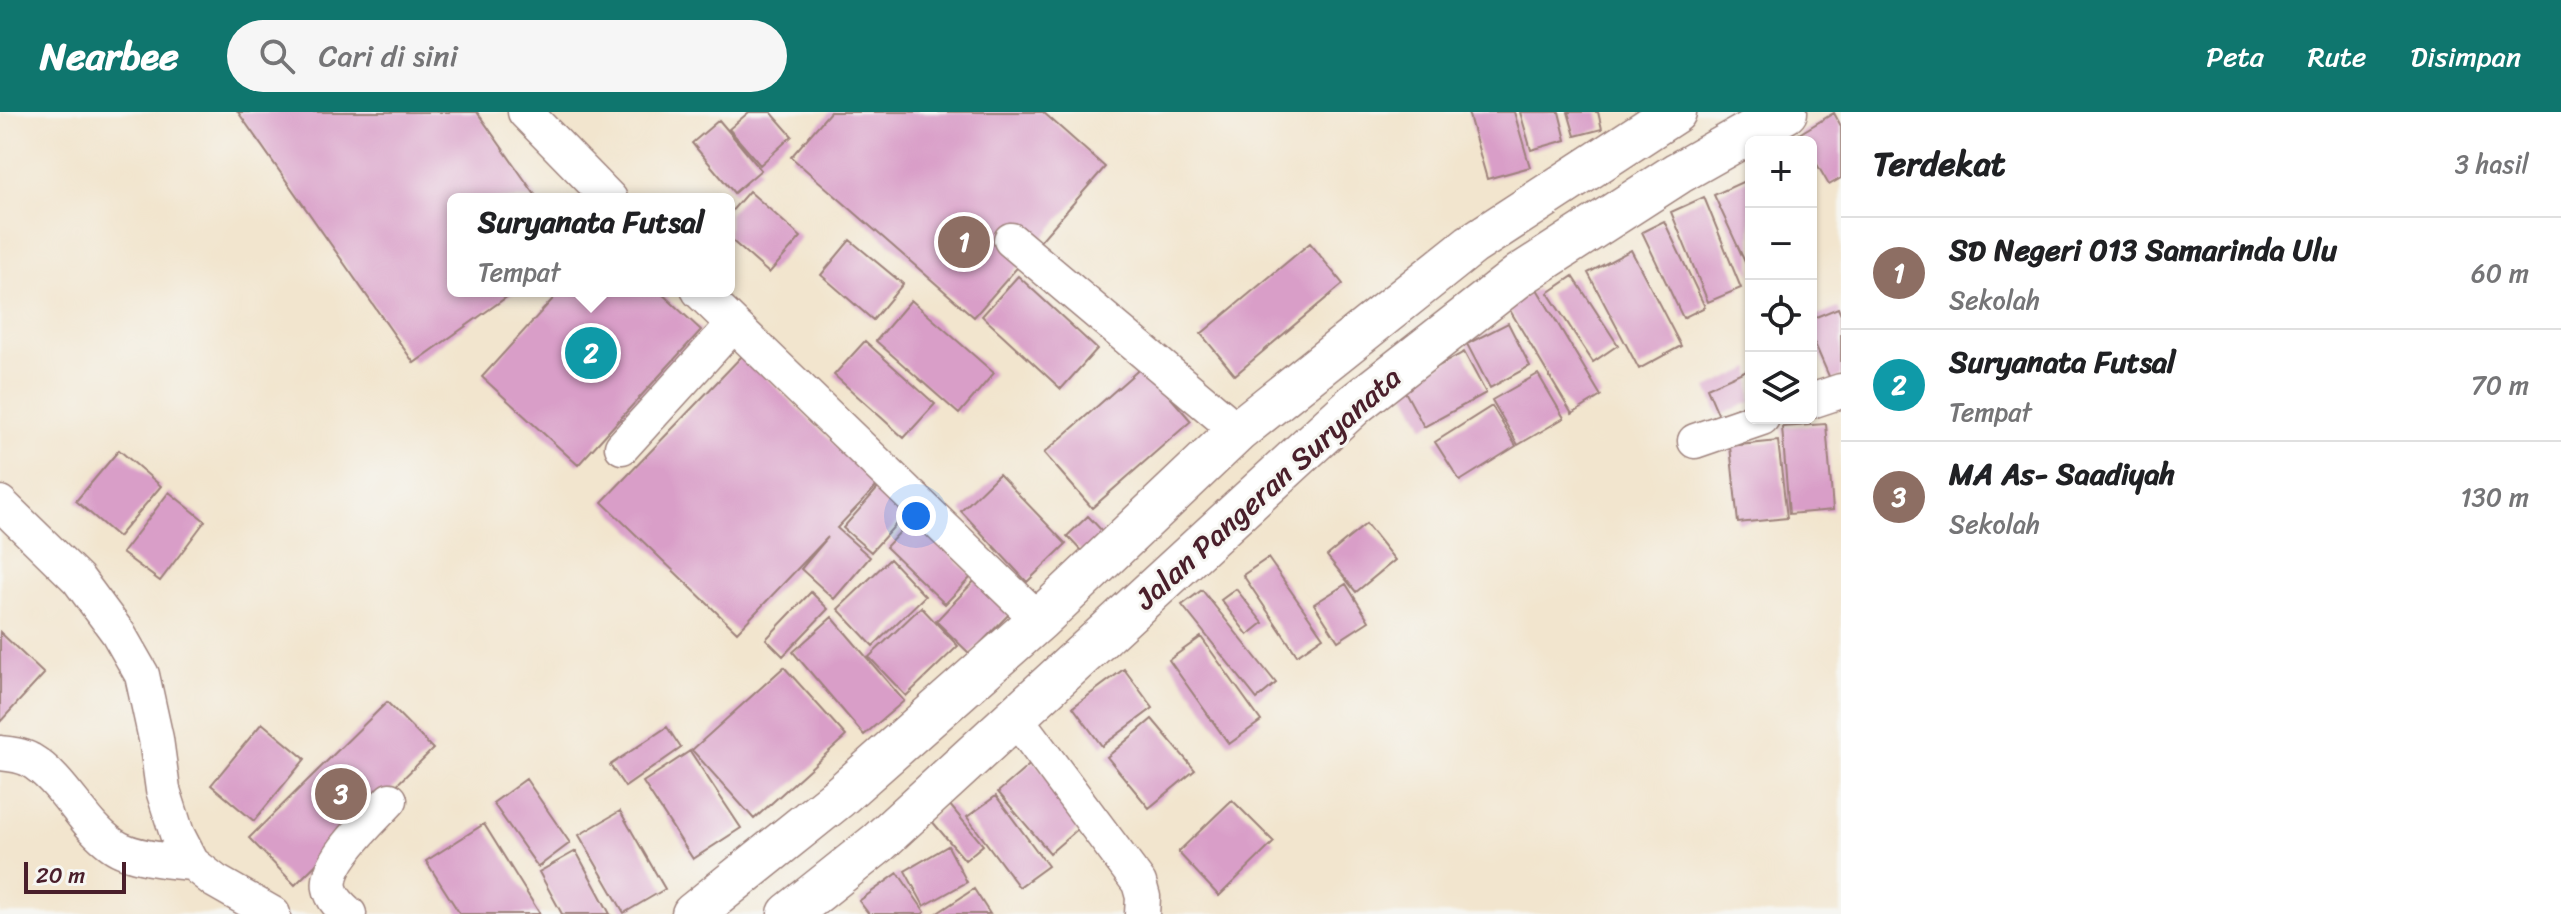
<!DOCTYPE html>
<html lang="id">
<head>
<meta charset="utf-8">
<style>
	:root { --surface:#fff; --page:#f6f6f6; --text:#202124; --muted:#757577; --line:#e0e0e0; --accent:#0f766e }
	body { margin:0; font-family:Sriracha,sans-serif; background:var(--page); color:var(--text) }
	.controls { position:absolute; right:24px; top:24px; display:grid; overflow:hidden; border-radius:12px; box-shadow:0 2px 6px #0004 }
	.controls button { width:72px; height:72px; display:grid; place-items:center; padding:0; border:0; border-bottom:2px solid var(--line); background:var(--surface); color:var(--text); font:40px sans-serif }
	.scale { position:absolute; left:24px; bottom:20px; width:102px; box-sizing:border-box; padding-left:8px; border:4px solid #4a1f2b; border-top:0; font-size:22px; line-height:28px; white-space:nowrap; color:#4a1f2b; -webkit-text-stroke:6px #f6f6f2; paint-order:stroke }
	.you { position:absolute; left:916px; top:404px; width:28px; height:28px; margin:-20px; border:6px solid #fff; border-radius:50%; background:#1a73e8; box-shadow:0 0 0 12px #1a73e833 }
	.badge { display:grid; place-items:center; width:52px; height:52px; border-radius:50%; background:var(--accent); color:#fff; font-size:26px; font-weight:700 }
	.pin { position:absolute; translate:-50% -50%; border:4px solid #fff; box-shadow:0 2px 8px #0006 }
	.popup { position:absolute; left:447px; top:81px; width:288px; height:104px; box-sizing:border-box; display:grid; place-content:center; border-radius:12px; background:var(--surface); filter:drop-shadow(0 2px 6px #0005); font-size:26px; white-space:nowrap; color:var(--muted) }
	.popup b { font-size:30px; color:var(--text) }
	.popup::after { content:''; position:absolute; left:50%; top:100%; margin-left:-16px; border:16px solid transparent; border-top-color:var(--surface) }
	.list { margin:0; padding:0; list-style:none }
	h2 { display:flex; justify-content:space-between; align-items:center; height:104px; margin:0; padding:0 32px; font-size:34px }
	h2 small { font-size:26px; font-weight:400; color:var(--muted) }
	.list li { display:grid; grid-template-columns:52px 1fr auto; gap:24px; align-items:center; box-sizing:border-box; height:112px; padding:0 32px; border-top:2px solid var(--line) }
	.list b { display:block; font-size:30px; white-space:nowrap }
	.list p { margin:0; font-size:26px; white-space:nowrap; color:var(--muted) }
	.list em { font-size:26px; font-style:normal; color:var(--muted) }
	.icon { flex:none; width:44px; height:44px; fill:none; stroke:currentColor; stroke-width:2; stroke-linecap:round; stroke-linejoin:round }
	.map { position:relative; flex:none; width:1841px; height:802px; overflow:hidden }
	header { display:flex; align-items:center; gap:48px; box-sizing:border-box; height:112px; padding:0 40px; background:var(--accent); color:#fff }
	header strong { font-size:38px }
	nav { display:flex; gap:44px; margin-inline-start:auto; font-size:28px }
	.search { width:560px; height:72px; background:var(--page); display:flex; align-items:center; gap:20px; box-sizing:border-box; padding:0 28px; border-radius:44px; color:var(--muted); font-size:30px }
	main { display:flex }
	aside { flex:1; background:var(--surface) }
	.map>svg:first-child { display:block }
	.building { fill:#d99ec8 }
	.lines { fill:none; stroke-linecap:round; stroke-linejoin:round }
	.minor-casing { stroke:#9e827c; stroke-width:37 }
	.major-casing { stroke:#9e827c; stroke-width:45 }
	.minor { stroke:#fff; stroke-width:34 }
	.major { stroke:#fff; stroke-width:42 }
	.labels { text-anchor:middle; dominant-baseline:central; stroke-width:6; stroke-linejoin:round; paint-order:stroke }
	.street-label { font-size:30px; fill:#4a1f2b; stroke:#f6f6f2 }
</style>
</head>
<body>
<header>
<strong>Nearbee</strong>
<div class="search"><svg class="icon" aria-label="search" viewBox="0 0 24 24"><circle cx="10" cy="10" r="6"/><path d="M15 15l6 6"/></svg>Cari di sini</div>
<nav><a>Peta</a><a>Rute</a><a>Disimpan</a></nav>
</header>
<main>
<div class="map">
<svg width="1841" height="802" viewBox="0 0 1841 802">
	<rect width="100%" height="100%" fill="#f6f6f2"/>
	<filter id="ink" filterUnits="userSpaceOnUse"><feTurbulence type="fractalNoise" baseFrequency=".0125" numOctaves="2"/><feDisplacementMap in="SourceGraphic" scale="16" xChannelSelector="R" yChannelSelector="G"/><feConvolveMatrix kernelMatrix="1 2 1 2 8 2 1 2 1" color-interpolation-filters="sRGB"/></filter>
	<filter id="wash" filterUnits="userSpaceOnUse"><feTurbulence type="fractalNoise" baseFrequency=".006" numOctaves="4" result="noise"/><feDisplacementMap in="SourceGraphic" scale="32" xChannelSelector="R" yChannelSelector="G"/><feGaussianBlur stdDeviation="1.8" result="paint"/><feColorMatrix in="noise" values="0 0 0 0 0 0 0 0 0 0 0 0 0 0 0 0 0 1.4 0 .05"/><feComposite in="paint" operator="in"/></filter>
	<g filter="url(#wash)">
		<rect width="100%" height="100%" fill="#f2e5ce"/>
		<g id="blocks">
			<path class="building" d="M 238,0 L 477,0 L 538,87 L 453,87 L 453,179 L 515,179 L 414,251 Z
				M 749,0 L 771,0 L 792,24 L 760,53 L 729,17 Z
				M 830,0 L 1043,0 L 1105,55 L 974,205 L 791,45 Z
				M 1468,0 L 1514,0 L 1530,55 L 1487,67 Z
				M 1520,0 L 1559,0 L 1566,28 L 1531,38 Z
				M 1568,0 L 1598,0 L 1602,17 L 1575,24 Z
				M 1834,1 L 1841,14 L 1841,66 L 1829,73 L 1811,42 L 1811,30 L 1804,30 L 1799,22 Z
				M 719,8 L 761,58 L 734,81 L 692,31 Z
				M 1751,66 L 1751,163 L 1714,83 Z
				M 749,79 L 801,125 L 769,161 L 729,126 L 729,102 Z
				M 1704,85 L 1741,176 L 1708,190 L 1671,100 Z
				M 1664,109 L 1705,195 L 1683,206 L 1642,120 Z
				M 850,128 L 903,172 L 873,208 L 821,163 Z
				M 1310,131 L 1343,172 L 1235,263 L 1201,222 Z
				M 1631,138 L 1681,234 L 1639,257 L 1588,161 Z
				M 1018,164 L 1097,237 L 1061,277 L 982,204 Z
				M 1573,164 L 1618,233 L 1593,250 L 1548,181 Z
				M 1537,177 L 1601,284 L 1572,302 L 1508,195 Z
				M 560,179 L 659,179 L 701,218 L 578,353 L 482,265 Z
				M 911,188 L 994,261 L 959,302 L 876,229 Z
				M 1838,196 L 1841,203 L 1841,264 L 1831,269 L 1811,223 L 1811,207 Z
				M 1508,211 L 1530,254 L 1490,276 L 1467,232 Z
				M 865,229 L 935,292 L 904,326 L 834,263 Z
				M 1464,240 L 1486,281 L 1424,315 L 1402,274 Z
				M 743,243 L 877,374 L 837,416 L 870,445 L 834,487 L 801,457 L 828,425 L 737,520 L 602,390 Z
				M 1143,254 L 1191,309 L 1092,396 L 1044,341 Z
				M 1751,256 L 1751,290 L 1719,304 L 1707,276 Z
				M 1538,262 L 1564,306 L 1518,333 L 1492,288 Z
				M 1492,294 L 1516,334 L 1460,369 L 1435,330 Z
				M 1826,312 L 1833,398 L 1789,402 L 1782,315 Z
				M 1778,329 L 1787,406 L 1738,411 L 1730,334 Z
				M 119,338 L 161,374 L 118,425 L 76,389 Z
				M 999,362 L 1066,432 L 1027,470 L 961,399 Z
				M 879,375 L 907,400 L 871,440 L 843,416 Z
				M 169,380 L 205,409 L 160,469 L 122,441 Z
				M 1088,404 L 1105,422 L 1084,442 L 1067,424 Z
				M 913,406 L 972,464 L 945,492 L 886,435 Z
				M 1366,412 L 1395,448 L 1356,480 L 1327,444 Z
				M 1268,446 L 1323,525 L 1297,543 L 1243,463 Z
				M 890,447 L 925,484 L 873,534 L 838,497 Z
				M 979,464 L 1013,498 L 970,542 L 936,509 Z
				M 1346,472 L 1369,509 L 1338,529 L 1314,492 Z
				M 1236,477 L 1263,511 L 1248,523 L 1221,488 Z
				M 1202,478 L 1276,571 L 1257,587 L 1182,493 Z
				M 811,480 L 828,497 L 783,544 L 766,527 Z
				M 921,495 L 958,534 L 906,584 L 869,545 Z
				M 832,505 L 904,589 L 864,623 L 793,540 Z
				M 0,520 L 44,562 L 0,610 Z
				M 1201,525 L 1261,609 L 1229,632 L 1169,548 Z
				M 784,555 L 846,624 L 754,707 L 692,638 Z
				M 1124,557 L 1153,596 L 1102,634 L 1073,595 Z
				M 387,590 L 433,637 L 295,773 L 249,726 Z
				M 1152,607 L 1195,658 L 1149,696 L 1107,645 Z
				M 262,611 L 305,647 L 254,709 L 211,673 Z
				M 667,615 L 681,636 L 625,675 L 610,653 Z
				M 690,639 L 741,716 L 693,747 L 643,670 Z
				M 1034,649 L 1086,710 L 1050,741 L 998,680 Z
				M 526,667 L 570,731 L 538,755 L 493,691 Z
				M 996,684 L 1048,754 L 1019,775 L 967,705 Z
				M 1232,688 L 1274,730 L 1219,784 L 1178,740 Z
				M 949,692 L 983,733 L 965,748 L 931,708 Z
				M 620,699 L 665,777 L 624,801 L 579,723 Z
				M 484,712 L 540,802 L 460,802 L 426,749 Z
				M 948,734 L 967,770 L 924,794 L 905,759 Z
				M 576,739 L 610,802 L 562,802 L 539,760 Z
				M 898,761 L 925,800 L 922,802 L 869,802 L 859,789 Z
				M 974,777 L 990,802 L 936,802 Z"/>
		</g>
	</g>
	<g filter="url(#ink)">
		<use href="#blocks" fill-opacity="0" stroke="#9e827c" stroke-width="2"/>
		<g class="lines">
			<defs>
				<path id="minor" d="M 525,0 L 610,87
					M 1011,128 L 1238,319
					M 699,179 L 1039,508
					M 1811,289 L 1841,279
					M 1695,329 L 1762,306
					M 622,335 L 733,213
					M 0,391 L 78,467 L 118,521 L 142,563 L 156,627 L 163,678 L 177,722 L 192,751 L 215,769 L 273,802
					M 1015,605 L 1139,771 L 1143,785 L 1142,802
					M 0,641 C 10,642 21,643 30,648 C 64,668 81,711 113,733 C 131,746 170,749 192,751
					M 349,802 C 341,795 332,787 330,776 C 325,749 373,707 390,688"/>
				<path id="major" d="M 693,802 L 839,685 L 1039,508 L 1238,319 L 1471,133 L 1675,0
					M 789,802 L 878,731 L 1355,292 L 1520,163 L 1678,61 L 1786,0"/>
			</defs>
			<use href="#minor" class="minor-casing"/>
			<use href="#major" class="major-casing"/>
			<use href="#minor" class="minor"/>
			<use href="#major" class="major"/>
		</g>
	</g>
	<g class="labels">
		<g class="street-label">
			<text transform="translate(1268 376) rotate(-42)">Jalan Pangeran Suryanata</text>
		</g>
	</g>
</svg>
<div class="controls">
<button>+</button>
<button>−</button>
<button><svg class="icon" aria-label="locate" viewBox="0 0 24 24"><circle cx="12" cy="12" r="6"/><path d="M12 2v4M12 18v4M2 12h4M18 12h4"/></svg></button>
<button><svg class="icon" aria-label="layers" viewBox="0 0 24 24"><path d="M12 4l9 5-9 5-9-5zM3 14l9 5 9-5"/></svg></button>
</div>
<div class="scale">20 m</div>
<div class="you"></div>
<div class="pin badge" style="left:964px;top:130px;background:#8d6e63">1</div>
<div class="pin badge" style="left:591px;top:241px;background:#0f9aa8">2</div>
<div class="popup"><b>Suryanata Futsal</b>Tempat</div>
<div class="pin badge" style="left:341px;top:682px;background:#8d6e63">3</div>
</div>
<aside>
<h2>Terdekat<small>3 hasil</small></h2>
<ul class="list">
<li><span class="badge" style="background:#8d6e63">1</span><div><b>SD Negeri 013 Samarinda Ulu</b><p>Sekolah</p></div><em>60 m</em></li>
<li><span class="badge" style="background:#0f9aa8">2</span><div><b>Suryanata Futsal</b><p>Tempat</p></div><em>70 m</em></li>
<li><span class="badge" style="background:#8d6e63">3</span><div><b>MA As- Saadiyah</b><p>Sekolah</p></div><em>130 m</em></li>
</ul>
</aside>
</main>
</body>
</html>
